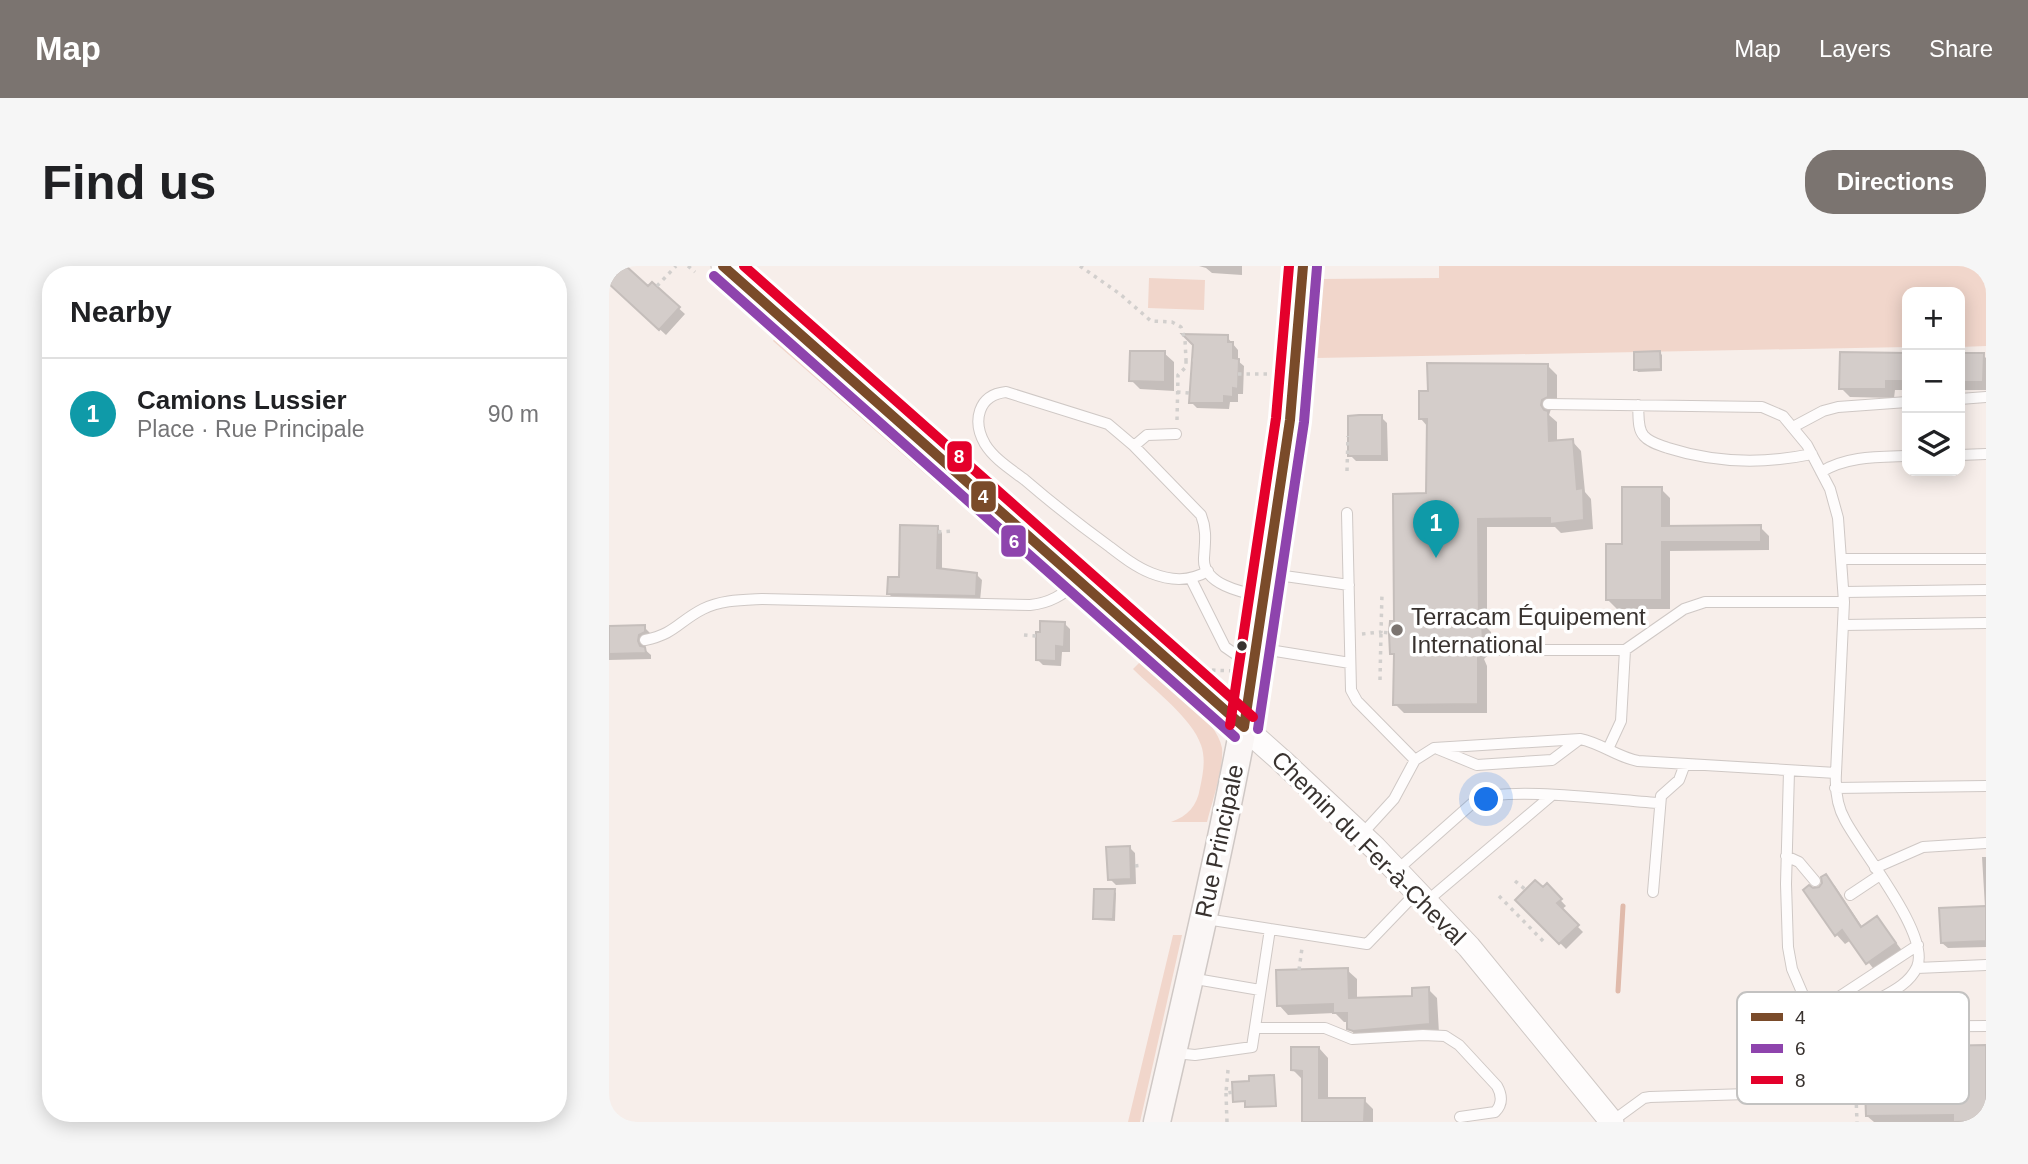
<!DOCTYPE html>
<html lang="en">
<head>
<meta charset="utf-8">
<style>
	:root { --surface:#fff; --page:#f6f6f6; --text:#202124; --muted:#757577; --line:#e0e0e0; --accent:#7b7470 }
	body { margin:0; font-family:Arial,sans-serif; background:var(--page); color:var(--text) }
	.controls { position:absolute; right:21px; top:21px; display:grid; overflow:hidden; border-radius:14px; box-shadow:0 4px 18px #0003 }
	.controls button { width:63px; height:63px; display:grid; place-items:center; padding:0; border:0; border-bottom:2px solid var(--line); background:var(--surface); color:var(--text); font:35px sans-serif }
	.you { position:absolute; left:878px; top:534px; width:24px; height:24px; margin:-18px; border:5px solid #fff; border-radius:50%; background:#1a73e8; box-shadow:0 0 0 10px #1a73e833 }
	.badge { display:grid; place-items:center; width:46px; height:46px; border-radius:50%; background:var(--accent); color:#fff; font-size:23px; font-weight:700 }
	.pin { position:absolute; translate:-50% -58px; filter:drop-shadow(0 2px 4px #0008) }
	.pin::after { content:''; position:absolute; top:37px; width:24px; height:21px; background:inherit; clip-path:polygon(0 0,100% 0,50% 100%) }
	.list { margin:0; padding:0; list-style:none }
	h2 { display:flex; justify-content:space-between; align-items:center; height:91px; margin:0; padding:0 28px; font-size:30px }
	h2 small { font-size:23px; font-weight:400; color:var(--muted) }
	.list li { display:grid; grid-template-columns:46px 1fr auto; gap:21px; align-items:center; box-sizing:border-box; height:112px; padding:0 28px; border-top:2px solid var(--line) }
	.list b { display:block; font-size:26px; white-space:nowrap }
	.list p { margin:0; font-size:23px; white-space:nowrap; color:var(--muted) }
	.list em { font-size:23px; font-style:normal; color:var(--muted) }
	.icon { flex:none; width:38px; height:38px; fill:none; stroke:currentColor; stroke-width:2; stroke-linecap:round; stroke-linejoin:round }
	.map { position:relative; flex:none; width:1377px; height:856px; overflow:hidden; border-radius:28px }
	header { display:flex; align-items:center; gap:42px; box-sizing:border-box; height:98px; padding:0 35px; background:var(--accent); color:#fff }
	header strong { font-size:33px }
	nav { display:flex; gap:38px; margin-inline-start:auto; font-size:24px }
	.intro { display:flex; align-items:center; justify-content:space-between; box-sizing:border-box; height:168px; padding:0 42px }
	h1 { margin:0; font-size:49px }
	.button { padding:18px 32px; border-radius:28px; background:var(--accent); color:#fff; font-size:24px; font-weight:700 }
	main { display:flex; gap:42px; padding:0 42px }
	aside { flex:1; background:var(--surface); border-radius:28px; box-shadow:0 4px 18px #0003 }
	.map>svg:first-child { display:block }
	.green { fill:#f1d6cb }
	.shadow { fill:#0003 }
	.lines { fill:none; stroke-linecap:round; stroke-linejoin:round }
	.stream { stroke:#e0baab; stroke-width:5 }
	.building { fill:#d4cdca; stroke:#c5bebb; stroke-width:2 }
	.service-casing { stroke:#cfc8c5; stroke-width:12 }
	.tertiary-casing { stroke:#cfc8c5; stroke-width:25 }
	.secondary-casing { stroke:#cfc8c5; stroke-width:29 }
	.path { stroke:#d2cfcd; stroke-width:3.5; stroke-dasharray:3.5 5; stroke-linecap:butt }
	.service { stroke:#fefcfc; stroke-width:10 }
	.tertiary { stroke:#fefcfc; stroke-width:23 }
	.secondary { stroke:#faf6f5; stroke-width:26 }
	.bus-1-casing { stroke:#fff; stroke-width:16 }
	.bus-2-casing { stroke:#fff; stroke-width:16 }
	.bus-3-casing { stroke:#fff; stroke-width:16 }
	.bus-1 { stroke:#7a4b2a; stroke-width:10 }
	.bus-2 { stroke:#8e44ad; stroke-width:10 }
	.bus-3 { stroke:#e4002b; stroke-width:10 }
	.poi-dot { fill:#7b7470; stroke:#fff; stroke-width:2.5 }
	.bus-dot { fill:#38322f; stroke:#fff; stroke-width:2.5 }
	.labels { text-anchor:middle; dominant-baseline:central; stroke-width:7; stroke-linejoin:round; paint-order:stroke }
	.poi-label { font-size:24px; fill:#38322f; stroke:#fff; text-anchor:start }
	.street-label { font-size:24px; fill:#38322f; stroke:#fff }
	.key { fill:#fff; stroke:#c3c2c1; stroke-width:2 }
	.key-label { font-size:19px; fill:#38322f }
	.line-badge { stroke:#fff; stroke-width:2.5 }
	.badge-label { font-size:19px; text-anchor:middle; font-weight:bold; fill:#fff }
</style>
</head>
<body>
<header>
<strong>Map</strong>
<nav><a>Map</a><a>Layers</a><a>Share</a></nav>
</header>
<div class="intro"><h1>Find us</h1><a class="button">Directions</a></div>
<main>
<aside>
<h2>Nearby<small></small></h2>
<ul class="list">
<li><span class="badge" style="background:#0f9aa8">1</span><div><b>Camions Lussier</b><p>Place · Rue Principale</p></div><em>90 m</em></li>
</ul>
</aside>
<div class="map">
<svg width="1377" height="856" viewBox="0 0 1377 856">
	<rect width="100%" height="100%" fill="#f7eeea"/>
	<path class="green" d="M 830,0 L 1377,0 L 1377,80 L 1351,81 L 1351,26 L 1298,26 L 1298,81 L 707,92 L 710,13 L 830,12 Z
		M 540,12 L 596,14 L 595,44 L 539,42 Z
		M 168,69 L 353,229 L 346,234 L 164,75 Z
		M 532,395 C 554,415 608,452 613,482 C 615,502 603,536 598,556 L 562,556 C 579,550 588,540 591,522 C 594,508 597,493 592,479 C 583,452 545,424 524,403 Z
		M 564,669 L 573,669 L 531,856 L 519,856 Z"/>
	<path class="shadow" d="M 15,0 L 39,22 L 43,18 L 76,48 L 57,69 L 0,16 Z
		M 590,0 L 633,0 L 633,9 L 603,7 L 597,2 Z
		M 618,71 L 629,84 L 629,95 L 635,100 L 634,128 L 629,128 L 629,136 L 621,136 L 620,143 L 588,142 L 582,136 Z
		M 555,87 L 565,96 L 565,125 L 531,123 L 522,114 Z
		M 1051,87 L 1053,89 L 1053,105 L 1029,106 L 1027,103 Z
		M 1233,88 L 1298,88 L 1298,124 L 1286,124 L 1285,132 L 1241,131 L 1232,122 Z
		M 1351,89 L 1374,89 L 1377,92 L 1377,124 L 1351,124 Z
		M 938,99 L 948,109 L 948,140 L 942,143 L 940,149 L 948,156 L 948,176 L 963,175 L 972,185 L 976,226 L 982,233 L 984,263 L 952,267 L 946,261 L 878,261 L 878,362 L 882,366 L 882,386 L 875,393 L 878,400 L 878,447 L 795,447 L 786,438 L 787,391 L 782,387 L 787,356 L 819,229 L 819,161 L 812,153 Z
		M 772,151 L 778,157 L 779,195 L 747,195 L 741,189 Z
		M 1052,223 L 1061,232 L 1061,262 L 1151,261 L 1160,270 L 1160,284 L 1061,285 L 1061,343 L 1008,343 L 999,334 Z
		M 328,261 L 333,267 L 333,304 L 367,308 L 373,314 L 371,335 L 285,333 L 280,328 Z
		M 455,357 L 461,363 L 461,386 L 453,386 L 452,400 L 434,399 L 428,393 Z
		M 35,361 L 41,367 L 41,372 L 36,375 L 34,382 L 42,389 L 42,393 L 0,394 L 0,362 Z
		M 520,581 L 526,587 L 527,618 L 507,619 L 501,613 Z
		M 1373,591 L 1377,591 L 1377,681 L 1339,682 L 1333,677 L 1376,641 Z
		M 1216,610 L 1226,620 L 1254,662 L 1268,652 L 1295,687 L 1267,706 L 1242,674 L 1236,678 L 1227,668 L 1204,624 L 1211,623 Z
		M 938,620 L 957,640 L 952,644 L 974,666 L 957,683 L 909,634 Z
		M 505,625 L 507,627 L 506,655 L 488,654 L 486,652 Z
		M 738,704 L 748,713 L 748,733 L 805,731 L 819,723 L 828,732 L 830,767 L 749,772 L 740,762 L 740,756 L 735,756 L 726,747 L 679,749 L 670,739 Z
		M 1326,770 L 1335,782 L 1377,781 L 1377,856 L 1265,856 L 1258,850 L 1265,817 L 1258,809 L 1311,782 Z
		M 710,782 L 719,792 L 719,834 L 755,834 L 764,843 L 764,856 L 695,856 L 693,813 L 684,804 Z"/>
	<g class="lines">
		<path class="stream" d="M 1009,725 L 1014,640"/>
	</g>
	<path class="building" d="M 12,0 L 17,0 L 39,20 L 43,16 L 71,41 L 50,64 L 0,18 L 0,14 Z
		M 573,68 L 619,69 L 619,76 L 624,76 L 624,92 L 630,93 L 629,123 L 624,122 L 624,131 L 615,130 L 615,137 L 580,137 L 584,79 Z
		M 521,85 L 556,85 L 556,116 L 520,115 Z
		M 1051,85 L 1052,103 L 1025,104 L 1025,86 Z
		M 1231,86 L 1298,87 L 1298,115 L 1277,115 L 1277,123 L 1230,123 Z
		M 1351,87 L 1375,87 L 1374,116 L 1351,116 Z
		M 818,97 L 939,98 L 939,131 L 933,134 L 932,139 L 935,144 L 939,145 L 940,175 L 964,173 L 968,223 L 974,222 L 975,254 L 941,258 L 941,252 L 869,253 L 870,355 L 873,355 L 874,377 L 867,383 L 869,389 L 869,438 L 784,439 L 785,388 L 781,388 L 780,367 L 781,355 L 785,355 L 784,228 L 817,227 L 818,153 L 810,153 L 810,125 L 819,125 Z
		M 750,149 L 773,149 L 773,190 L 739,190 L 739,150 Z
		M 1013,221 L 1053,221 L 1053,260 L 1152,259 L 1152,276 L 1053,276 L 1053,334 L 997,334 L 997,278 L 1013,278 Z
		M 291,259 L 329,260 L 328,302 L 368,307 L 367,330 L 278,328 L 279,311 L 290,311 Z
		M 431,355 L 456,356 L 455,381 L 447,380 L 447,395 L 427,394 L 427,366 L 431,366 Z
		M 36,359 L 36,366 L 30,369 L 29,375 L 31,380 L 36,381 L 37,387 L 0,388 L 0,360 Z
		M 521,580 L 522,613 L 499,614 L 497,581 Z
		M 1217,608 L 1252,661 L 1268,650 L 1287,677 L 1257,698 L 1233,664 L 1226,670 L 1194,624 L 1200,619 L 1204,622 L 1210,621 L 1213,617 L 1212,611 Z
		M 926,614 L 934,621 L 938,617 L 953,633 L 948,637 L 970,659 L 950,678 L 906,634 Z
		M 485,623 L 506,623 L 504,653 L 484,653 Z
		M 1377,640 L 1377,675 L 1332,677 L 1330,642 Z
		M 739,702 L 740,732 L 803,730 L 803,722 L 820,721 L 821,758 L 744,765 L 738,763 L 738,747 L 724,747 L 724,738 L 668,740 L 667,704 Z
		M 1309,769 L 1326,769 L 1327,780 L 1377,779 L 1377,855 L 1344,856 L 1344,849 L 1257,850 L 1256,824 L 1262,822 L 1263,817 L 1261,811 L 1256,810 L 1256,781 L 1309,780 Z
		M 682,781 L 710,781 L 710,832 L 756,832 L 755,856 L 693,856 L 693,805 L 682,804 Z
		M 665,809 L 667,840 L 636,841 L 636,835 L 624,836 L 623,816 L 640,815 L 640,810 Z"/>
	<g class="lines">
		<defs>
			<path id="service" d="M 1351,133 L 1377,131
				M 939,138 L 1153,141 L 1174,150 L 1198,179 L 1221,223 L 1229,252 L 1235,336 L 1227,507 C 1226,524 1228,540 1236,554 C 1252,585 1322,669 1308,701 C 1298,723 1271,730 1253,743 C 1245,748 1241,755 1236,763
				M 1029,139 C 1030,149 1028,163 1035,170 C 1041,177 1051,179 1059,182 C 1106,197 1155,198 1203,188
				M 1184,161 L 1214,145 L 1229,141 L 1298,136
				M 525,180 L 538,169 L 567,168
				M 1351,189 L 1377,188
				M 1212,206 C 1238,190 1269,191 1298,190
				M 738,247 L 742,424 L 748,435 L 806,494
				M 1233,293 L 1377,293
				M 599,305 C 580,316 562,315 542,307 C 527,301 514,291 501,281 C 472,260 444,238 416,214 C 403,204 385,193 376,178 C 363,155 369,129 397,126 L 499,158 L 525,180 L 592,249 C 598,264 596,276 595,292 C 593,319 636,327 655,331
				M 661,308 L 740,319
				M 582,313 L 616,381 L 629,390 L 646,391
				M 1235,326 L 1377,324
				M 1234,359 L 1377,357
				M 36,374 C 66,368 70,355 94,343 C 112,334 132,334 153,333 L 421,339 C 441,337 454,329 469,315
				M 648,382 L 741,397
				M 874,384 L 1016,384 L 1075,343 L 1096,336 L 1235,336
				M 829,483 L 868,499 L 943,494 L 971,473
				M 999,483 L 1012,455 L 1016,384
				M 1180,505 L 1177,618 L 1179,681 L 1183,703 L 1210,766 L 1229,805 L 1240,816 L 1256,817
				M 1226,522 L 1377,520
				M 753,568 L 785,533 L 806,494 L 825,482 L 971,473 C 992,477 1008,491 1029,495 L 1227,507
				M 1177,590 L 1190,596 L 1206,615
				M 1266,602 L 1314,581 L 1377,577
				M 788,604 L 867,534 C 897,519 1012,535 1051,537
				M 1044,626 L 1052,530 L 1070,514 L 1076,498
				M 1241,629 L 1271,609
				M 818,635 L 942,530
				M 661,663 L 758,678 L 808,626
				M 1308,702 L 1377,699
				M 581,712 L 651,724
				M 1201,750 L 1309,679
				M 646,762 L 716,762 L 743,773 L 814,769 L 836,770 L 850,779 L 888,820 C 893,829 894,838 886,846 L 851,851
				M 1210,766 L 1252,761 L 1377,760
				M 566,787 L 586,789 L 643,781 L 661,663 L 597,653
				M 1002,856 L 1035,832 L 1041,831 L 1200,826 L 1213,824 L 1235,813"/>
			<path id="tertiary" d="M 114,0 L 673,495 L 766,582 L 860,681 L 1003,856"/>
			<path id="secondary" d="M 548,856 C 578,725 609,594 634,462 C 663,310 684,155 694,0"/>
		</defs>
		<use href="#service" class="service-casing"/>
		<use href="#tertiary" class="tertiary-casing"/>
		<use href="#secondary" class="secondary-casing"/>
		<path class="path" d="M 79,0 L 86,6
			M 471,0 L 511,28 L 542,55 L 563,56 L 572,61 L 576,74 L 577,94 L 584,94
			M 48,20 L 67,0
			M 629,108 L 666,108
			M 568,126 L 580,127
			M 568,154 L 569,109 L 577,101 L 577,94
			M 738,205 L 739,170
			M 329,266 L 344,265
			M 753,368 L 772,366 L 773,327
			M 415,369 L 427,370
			M 603,404 L 623,405
			M 771,414 L 772,366 L 780,367
			M 526,600 L 534,599
			M 906,615 L 917,624
			M 890,630 L 935,676
			M 690,704 L 693,682
			M 619,804 L 617,827 L 624,826
			M 617,827 L 618,856
			M 1247,830 L 1248,856"/>
		<use href="#service" class="service"/>
		<use href="#tertiary" class="tertiary"/>
		<use href="#secondary" class="secondary"/>
		<defs>
			<path id="bus-1" d="M 114,0 L 635,461
				M 635,461 L 681,154 L 694,0"/>
			<path id="bus-2" d="M 105,10 L 626,471
				M 649,463 L 695,156 L 708,1"/>
			<path id="bus-3" d="M 135,0 L 644,451
				M 621,459 L 667,152 L 680,0"/>
		</defs>
		<use href="#bus-1" class="bus-1-casing"/>
		<use href="#bus-2" class="bus-2-casing"/>
		<use href="#bus-3" class="bus-3-casing"/>
		<use href="#bus-1" class="bus-1"/>
		<use href="#bus-2" class="bus-2"/>
		<use href="#bus-3" class="bus-3"/>
	</g>
	<circle class="poi-dot" cx="788" cy="364" r="7"/>
	<circle class="bus-dot" cx="633" cy="380" r="6"/>
	<g class="labels">
		<g class="poi-label">
			<text x="802" y="350">Terracam Équipement<tspan x="802" dy="28">International</tspan></text>
		</g>
		<g class="street-label">
			<text transform="translate(610 575) rotate(-78)">Rue Principale</text>
			<text transform="translate(760 582) rotate(45)">Chemin du Fer-à-Cheval</text>
		</g>
	</g>
	<rect x="1128" y="726" width="232" height="112" rx="10" class="key"/>
	<rect x="1142" y="747" width="32" height="8" fill="#7a4b2a"/>
	<rect x="1142" y="778" width="32" height="9" fill="#8e44ad"/>
	<rect x="1142" y="810" width="32" height="8" fill="#e4002b"/>
	<g class="key-label">
		<text x="1186" y="758">4</text>
		<text x="1186" y="789">6</text>
		<text x="1186" y="821">8</text>
	</g>
	<g class="line-badge">
		<rect x="337" y="174" width="27" height="33" rx="7" fill="#e4002b"/>
		<rect x="361" y="214" width="27" height="33" rx="7" fill="#7a4b2a"/>
		<rect x="391" y="258" width="27" height="34" rx="7" fill="#8e44ad"/>
	</g>
	<g class="badge-label">
		<text x="350" y="197">8</text>
		<text x="374" y="237">4</text>
		<text x="405" y="282">6</text>
	</g>
</svg>
<div class="controls">
<button>+</button>
<button>−</button>
<button><svg class="icon" aria-label="layers" viewBox="0 0 24 24"><path d="M12 4l9 5-9 5-9-5zM3 14l9 5 9-5"/></svg></button>
</div>
<div class="you"></div>
<div class="pin badge" style="left:827px;top:292px;background:#0f9aa8">1</div>
</div>
</main>
</body>
</html>
